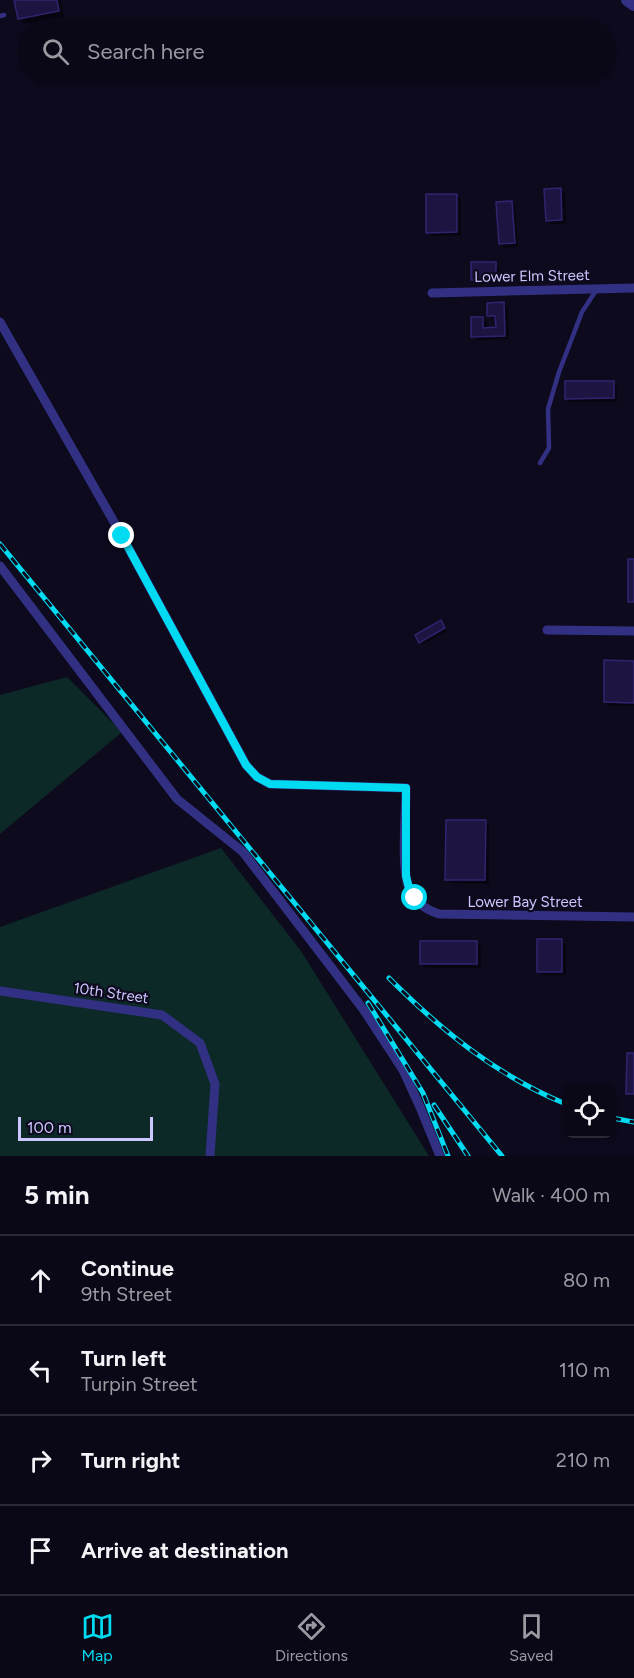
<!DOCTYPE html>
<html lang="en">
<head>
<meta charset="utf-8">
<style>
	:root { --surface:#0a0816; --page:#181623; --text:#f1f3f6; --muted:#999aa1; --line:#2a2935; --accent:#00dbf2 }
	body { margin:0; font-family:Figtree,sans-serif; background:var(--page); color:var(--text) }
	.controls { position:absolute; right:18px; bottom:18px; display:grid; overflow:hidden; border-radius:12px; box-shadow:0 2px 4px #0004 }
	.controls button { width:54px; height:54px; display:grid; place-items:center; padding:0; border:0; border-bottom:2px solid var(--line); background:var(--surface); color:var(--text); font:30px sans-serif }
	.scale { position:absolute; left:18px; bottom:15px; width:135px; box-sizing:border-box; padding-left:6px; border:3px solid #cdc7ff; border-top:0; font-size:16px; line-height:21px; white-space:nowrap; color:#cdc7ff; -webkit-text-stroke:4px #0d0a1e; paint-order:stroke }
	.stop { position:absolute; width:18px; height:18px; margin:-14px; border:4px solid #00dbf2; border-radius:50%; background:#fff }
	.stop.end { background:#00dbf2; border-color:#fff; box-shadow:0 2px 6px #0008 }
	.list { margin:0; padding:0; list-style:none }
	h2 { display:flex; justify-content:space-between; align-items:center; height:78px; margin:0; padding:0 24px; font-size:26px }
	h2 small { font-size:20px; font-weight:400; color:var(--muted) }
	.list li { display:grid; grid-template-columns:39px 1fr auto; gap:18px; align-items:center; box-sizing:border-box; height:90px; padding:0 24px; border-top:2px solid var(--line) }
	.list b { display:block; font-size:22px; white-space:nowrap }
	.list p { margin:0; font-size:20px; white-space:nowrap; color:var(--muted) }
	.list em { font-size:20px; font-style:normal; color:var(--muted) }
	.icon { flex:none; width:33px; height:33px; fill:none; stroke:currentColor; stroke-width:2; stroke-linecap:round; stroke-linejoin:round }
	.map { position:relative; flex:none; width:634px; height:1156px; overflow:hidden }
	.search { position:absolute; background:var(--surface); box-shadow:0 2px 4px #0004; left:18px; right:18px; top:18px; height:66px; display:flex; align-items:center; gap:15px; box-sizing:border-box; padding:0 21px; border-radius:33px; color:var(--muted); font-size:22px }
	.sheet { height:438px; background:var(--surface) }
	nav { display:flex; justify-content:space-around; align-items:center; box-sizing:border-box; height:84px; border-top:2px solid var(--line); background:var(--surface); font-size:16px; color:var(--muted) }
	nav a { display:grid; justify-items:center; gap:3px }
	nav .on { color:var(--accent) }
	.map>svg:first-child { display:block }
	.green { fill:#0c2927 }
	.shadow { fill:#0007 }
	.building { fill:#1d1441; stroke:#322370; stroke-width:1.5 }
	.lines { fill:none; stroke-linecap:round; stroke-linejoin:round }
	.service { stroke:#323082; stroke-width:4.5 }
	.minor { stroke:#323082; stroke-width:9 }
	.tertiary { stroke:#323082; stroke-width:12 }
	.rail-casing { stroke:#00dbf2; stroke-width:5 }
	.rail { stroke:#0d0a1e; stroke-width:3; stroke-dasharray:9; stroke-linecap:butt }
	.route { stroke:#00dbf2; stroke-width:8 }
	.labels { text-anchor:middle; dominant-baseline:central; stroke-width:4.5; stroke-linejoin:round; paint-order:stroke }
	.street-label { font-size:15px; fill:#cdc7ff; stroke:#0d0a1e }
</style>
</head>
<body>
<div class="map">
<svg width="634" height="1156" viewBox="0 0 634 1156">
	<rect width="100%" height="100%" fill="#0d0a1e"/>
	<path class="green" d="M 67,677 L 122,732 L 0,834 L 0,695 Z
		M 221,848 L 301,951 L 429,1156 L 0,1156 L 0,927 Z"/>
	<path class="shadow" d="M 16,0 L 61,0 L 64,17 L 25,24 L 19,19 Z
		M 560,189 L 565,194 L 566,224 L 551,224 L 547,220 Z
		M 456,195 L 461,199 L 461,236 L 432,236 L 428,232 Z
		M 511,202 L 515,207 L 518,247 L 505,248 L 500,243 Z
		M 495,264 L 500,268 L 500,283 L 477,284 L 473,279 Z
		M 504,303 L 508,308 L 509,339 L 477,340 L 473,336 L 482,318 L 487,322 L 487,329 L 498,329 L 497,319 L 493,319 L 488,315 Z
		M 613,382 L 617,387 L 617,402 L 570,402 L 566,398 Z
		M 441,622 L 447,631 L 423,644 L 420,642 Z
		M 634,662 L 634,706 L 610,706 L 605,702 Z
		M 485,822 L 489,826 L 489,884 L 451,883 L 447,879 Z
		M 561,941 L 566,945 L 566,975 L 543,975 L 539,971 Z
		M 477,943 L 481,947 L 481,968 L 426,968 L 421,964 Z"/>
	<path class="building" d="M 14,0 L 57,0 L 59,11 L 18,19 Z
		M 561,188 L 562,220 L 546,221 L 544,189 Z
		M 426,194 L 457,194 L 457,232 L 426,233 Z
		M 512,201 L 515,243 L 499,244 L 496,202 Z
		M 471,262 L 496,262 L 496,280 L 471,280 Z
		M 504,302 L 505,336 L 471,337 L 471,317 L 483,317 L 483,328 L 496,327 L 495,316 L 487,316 L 487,303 Z
		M 565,381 L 614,381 L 614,398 L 565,399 Z
		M 628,559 L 634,559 L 634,602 L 628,602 Z
		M 441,620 L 445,628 L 419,643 L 415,635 Z
		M 604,660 L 634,661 L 634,703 L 604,702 Z
		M 446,820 L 486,820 L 485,880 L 445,880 Z
		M 537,939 L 562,939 L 562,972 L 537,972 Z
		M 420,941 L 477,941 L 477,964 L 420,964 Z
		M 627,1053 L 634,1053 L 634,1094 L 626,1094 Z"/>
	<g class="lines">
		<path class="service" d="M 0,16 L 4,15
			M 540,463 L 549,448 L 548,409 L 559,372 L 582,312 L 597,289"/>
		<path class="minor" d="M 432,293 L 634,288
			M 0,322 L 122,536 L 246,765 L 257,777 L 270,784 L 406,788 C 406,814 400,870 410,891 C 416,903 427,910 439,914 L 634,917
			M 0,566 L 177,799 L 243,852 L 331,967 L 363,1009 L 403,1070 L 420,1107 L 440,1156
			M 547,630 L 634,631
			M 0,991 L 162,1015 L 200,1043 L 215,1084 L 210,1156"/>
		<path class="tertiary" d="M 627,0 L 634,5"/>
		<defs>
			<path id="rail" d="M 0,544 L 502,1156
				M 389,978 C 441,1030 497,1076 566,1104
				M 368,1003 L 423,1093 L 448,1156
				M 434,1105 L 468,1156
				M 612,1118 L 634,1122"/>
		</defs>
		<use href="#rail" class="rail-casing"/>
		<use href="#rail" class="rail"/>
	</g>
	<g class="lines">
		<path class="route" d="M 122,536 L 246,765 L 257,777 L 270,784 L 406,788 L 406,876 L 409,888 L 415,898"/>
	</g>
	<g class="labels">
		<g class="street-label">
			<text transform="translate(532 276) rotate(-1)">Lower Elm Street</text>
			<text x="525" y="902">Lower Bay Street</text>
			<text transform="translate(111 993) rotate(8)">10th Street</text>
		</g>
	</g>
</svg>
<div class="controls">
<button><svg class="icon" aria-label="locate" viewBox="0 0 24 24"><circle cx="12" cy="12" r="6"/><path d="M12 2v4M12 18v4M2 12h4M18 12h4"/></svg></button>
</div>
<div class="scale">100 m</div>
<div class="stop" style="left:415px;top:898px"></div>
<div class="stop end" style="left:122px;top:536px"></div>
<div class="search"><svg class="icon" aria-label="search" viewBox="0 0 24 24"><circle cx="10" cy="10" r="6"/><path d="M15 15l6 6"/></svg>Search here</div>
</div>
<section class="sheet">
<h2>5 min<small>Walk · 400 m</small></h2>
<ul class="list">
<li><svg class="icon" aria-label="ahead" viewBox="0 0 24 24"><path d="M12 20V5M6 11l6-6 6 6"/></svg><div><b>Continue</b><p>9th Street</p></div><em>80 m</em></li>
<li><svg class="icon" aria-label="left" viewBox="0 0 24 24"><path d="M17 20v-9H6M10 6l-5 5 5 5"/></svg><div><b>Turn left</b><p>Turpin Street</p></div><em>110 m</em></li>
<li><svg class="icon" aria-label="right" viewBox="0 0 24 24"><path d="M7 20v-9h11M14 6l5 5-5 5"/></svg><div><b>Turn right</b></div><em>210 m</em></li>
<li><svg class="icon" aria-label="arrive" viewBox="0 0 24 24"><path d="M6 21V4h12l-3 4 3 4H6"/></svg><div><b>Arrive at destination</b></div></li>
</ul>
</section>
<nav>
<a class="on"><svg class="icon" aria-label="map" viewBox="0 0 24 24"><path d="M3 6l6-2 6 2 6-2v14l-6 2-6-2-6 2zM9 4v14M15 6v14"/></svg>Map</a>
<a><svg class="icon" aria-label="directions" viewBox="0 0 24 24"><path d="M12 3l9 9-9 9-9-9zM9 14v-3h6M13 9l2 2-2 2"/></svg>Directions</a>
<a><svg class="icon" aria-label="saved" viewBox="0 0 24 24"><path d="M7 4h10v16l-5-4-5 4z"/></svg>Saved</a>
</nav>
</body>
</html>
